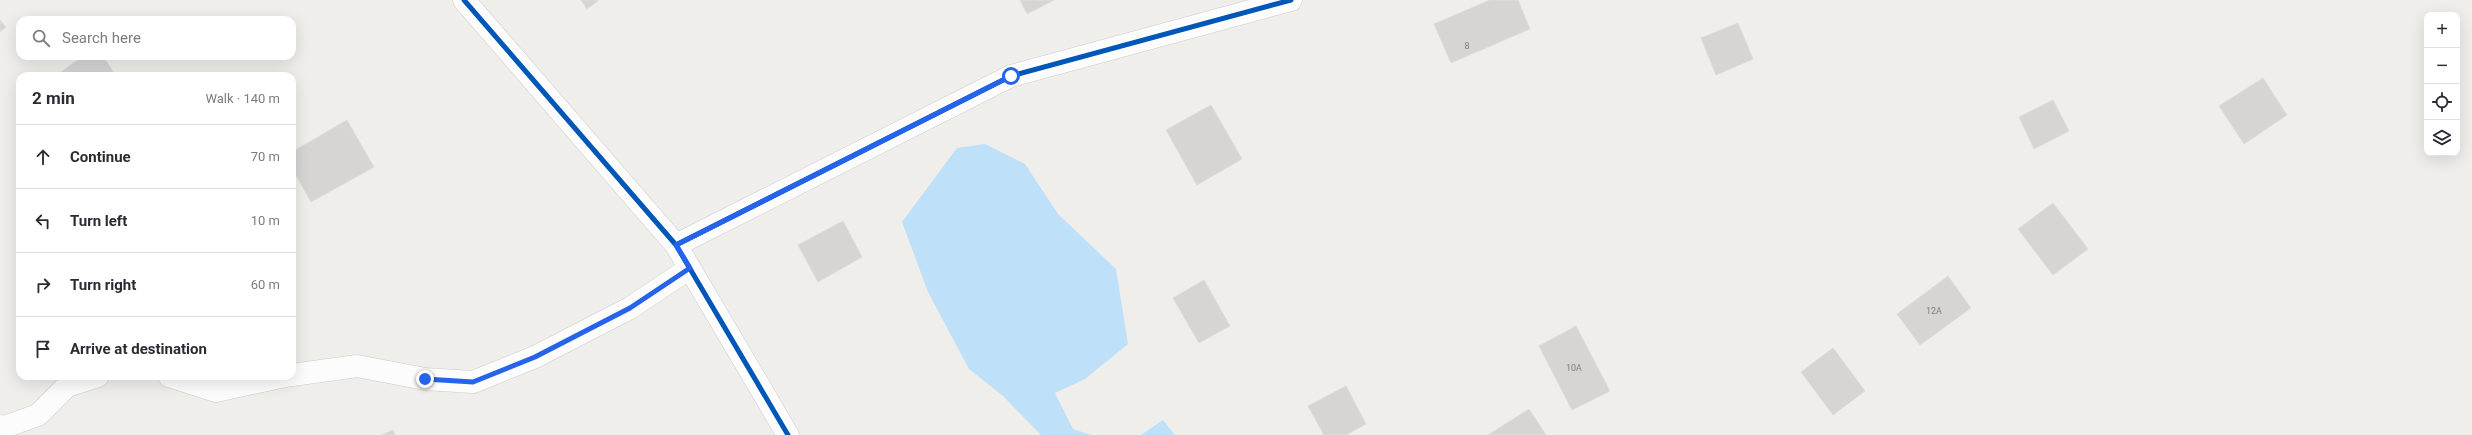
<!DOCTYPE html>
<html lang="en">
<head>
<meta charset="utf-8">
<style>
	:root { --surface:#fff; --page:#f7f7f7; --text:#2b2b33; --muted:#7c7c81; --line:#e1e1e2 }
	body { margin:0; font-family:Roboto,sans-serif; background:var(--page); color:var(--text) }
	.controls { position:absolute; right:12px; top:12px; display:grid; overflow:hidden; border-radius:8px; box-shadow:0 4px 16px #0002 }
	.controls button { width:36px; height:36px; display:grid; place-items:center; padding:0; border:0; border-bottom:1px solid var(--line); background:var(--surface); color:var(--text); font:20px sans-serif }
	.stop { position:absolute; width:12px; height:12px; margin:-9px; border:3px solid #2563eb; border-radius:50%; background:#fff }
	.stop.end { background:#2563eb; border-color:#fff; box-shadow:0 1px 4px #0008 }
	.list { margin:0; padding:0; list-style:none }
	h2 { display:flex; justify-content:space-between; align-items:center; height:52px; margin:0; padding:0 16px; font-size:17px }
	h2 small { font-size:13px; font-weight:400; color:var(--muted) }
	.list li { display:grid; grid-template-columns:26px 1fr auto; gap:12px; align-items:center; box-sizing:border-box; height:64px; padding:0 16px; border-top:1px solid var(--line) }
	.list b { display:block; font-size:15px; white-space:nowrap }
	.list em { font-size:13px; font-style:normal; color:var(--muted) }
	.icon { flex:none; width:22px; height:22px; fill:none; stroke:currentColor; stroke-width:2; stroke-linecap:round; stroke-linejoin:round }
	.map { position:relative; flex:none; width:2472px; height:435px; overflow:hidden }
	.search { position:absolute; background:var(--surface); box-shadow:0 4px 16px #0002; left:16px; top:16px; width:280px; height:44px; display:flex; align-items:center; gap:10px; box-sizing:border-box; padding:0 14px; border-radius:12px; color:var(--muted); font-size:15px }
	.panel { position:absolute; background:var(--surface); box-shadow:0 4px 16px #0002; left:16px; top:72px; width:280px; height:308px; border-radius:12px }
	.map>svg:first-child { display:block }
	.water { fill:#bfe0f9 }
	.building { fill:#d6d5d3; stroke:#deddd9 }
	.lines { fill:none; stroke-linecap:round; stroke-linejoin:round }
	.minor-casing { stroke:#cbcccc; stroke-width:23 }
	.minor { stroke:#fdfcfc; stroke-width:22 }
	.cycleway-casing { stroke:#fff; stroke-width:8 }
	.cycleway { stroke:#0057b8; stroke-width:5 }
	.route { stroke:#2563eb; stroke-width:5 }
	.labels { text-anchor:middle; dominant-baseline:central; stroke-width:3; stroke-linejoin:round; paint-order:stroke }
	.number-label { font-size:9px; fill:#7e8184 }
</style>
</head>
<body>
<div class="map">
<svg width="2472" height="435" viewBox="0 0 2472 435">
	<rect width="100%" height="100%" fill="#efeeea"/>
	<path class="water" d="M 985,144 L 1025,164 L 1058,214 L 1116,269 L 1128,344 L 1085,379 L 1055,393 L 1073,429 L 1091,435 L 1041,435 L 1003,396 L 969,369 L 928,292 L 902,222 L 957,148 Z
		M 1163,420 L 1175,435 L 1141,435 Z"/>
	<path class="building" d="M 581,0 L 599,0 L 587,9 Z
		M 1020,0 L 1054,0 L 1027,14 Z
		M 1490,0 L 1518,0 L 1530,29 L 1451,63 L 1434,24 Z
		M 0,20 L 6,27 L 0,32 Z
		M 1738,23 L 1753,59 L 1716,75 L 1701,38 Z
		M 83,56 L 103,56 L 116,76 L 64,76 L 61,72 Z
		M 2263,78 L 2287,115 L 2244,144 L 2219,106 Z
		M 2053,100 L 2069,131 L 2034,149 L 2019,117 Z
		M 1211,105 L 1242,159 L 1197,185 L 1166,130 Z
		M 347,120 L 374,167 L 311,202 L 292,168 L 292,152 Z
		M 2053,203 L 2088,249 L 2053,275 L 2018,229 Z
		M 843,221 L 862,257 L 818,282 L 798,245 Z
		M 1948,276 L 1971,308 L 1920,345 L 1897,314 Z
		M 1204,280 L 1230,326 L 1199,343 L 1173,298 Z
		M 1576,326 L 1610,391 L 1572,410 L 1539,346 Z
		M 1833,348 L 1865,391 L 1833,415 L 1801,372 Z
		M 1346,386 L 1366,424 L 1346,435 L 1324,435 L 1308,406 Z
		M 1529,409 L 1546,435 L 1488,435 Z
		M 393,430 L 395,435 L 382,435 Z"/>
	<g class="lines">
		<defs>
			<path id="minor" d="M 464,0 L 676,245 L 788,435
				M 676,245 L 1011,76 L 1291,0
				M 292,375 L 357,366 L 425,379 L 473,382 L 535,357 L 630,308 L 690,268
				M 169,376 L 216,391 L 285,376
				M 0,426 L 4,427 L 38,415 L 67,386 L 98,376"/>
		</defs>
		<use href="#minor" class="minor-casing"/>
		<use href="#minor" class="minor"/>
		<defs>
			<path id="cycleway" d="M 464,0 L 676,245 L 788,435
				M 676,245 L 1011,76 L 1291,0"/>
		</defs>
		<use href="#cycleway" class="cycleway-casing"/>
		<use href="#cycleway" class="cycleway"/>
	</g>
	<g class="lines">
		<path class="route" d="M 425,379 L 473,382 L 535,357 L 630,308 L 690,268 L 676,245 L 1011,76"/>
	</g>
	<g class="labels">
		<g class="number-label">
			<text x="1467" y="46">8</text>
			<text x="1934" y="311">12А</text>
			<text x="1574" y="368">10А</text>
		</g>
	</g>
</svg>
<div class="controls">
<button>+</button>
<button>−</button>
<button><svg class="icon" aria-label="locate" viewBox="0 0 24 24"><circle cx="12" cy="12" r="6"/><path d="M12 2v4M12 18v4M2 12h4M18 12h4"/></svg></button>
<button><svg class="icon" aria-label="layers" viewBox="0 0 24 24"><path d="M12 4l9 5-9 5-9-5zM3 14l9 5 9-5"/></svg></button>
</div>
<div class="stop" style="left:1011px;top:76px"></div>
<div class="stop end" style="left:425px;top:379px"></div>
<div class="search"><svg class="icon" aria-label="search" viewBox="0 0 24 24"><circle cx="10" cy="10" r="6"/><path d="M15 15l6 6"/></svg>Search here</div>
<section class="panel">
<h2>2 min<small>Walk · 140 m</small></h2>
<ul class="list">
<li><svg class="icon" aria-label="ahead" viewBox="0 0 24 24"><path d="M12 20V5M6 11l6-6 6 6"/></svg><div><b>Continue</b></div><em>70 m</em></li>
<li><svg class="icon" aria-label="left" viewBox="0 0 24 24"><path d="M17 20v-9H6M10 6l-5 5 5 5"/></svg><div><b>Turn left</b></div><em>10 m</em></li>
<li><svg class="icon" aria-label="right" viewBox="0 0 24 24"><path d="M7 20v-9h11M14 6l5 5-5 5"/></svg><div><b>Turn right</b></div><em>60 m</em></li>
<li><svg class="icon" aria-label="arrive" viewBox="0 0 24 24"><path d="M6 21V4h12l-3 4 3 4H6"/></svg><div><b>Arrive at destination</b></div></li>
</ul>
</section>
</div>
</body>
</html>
